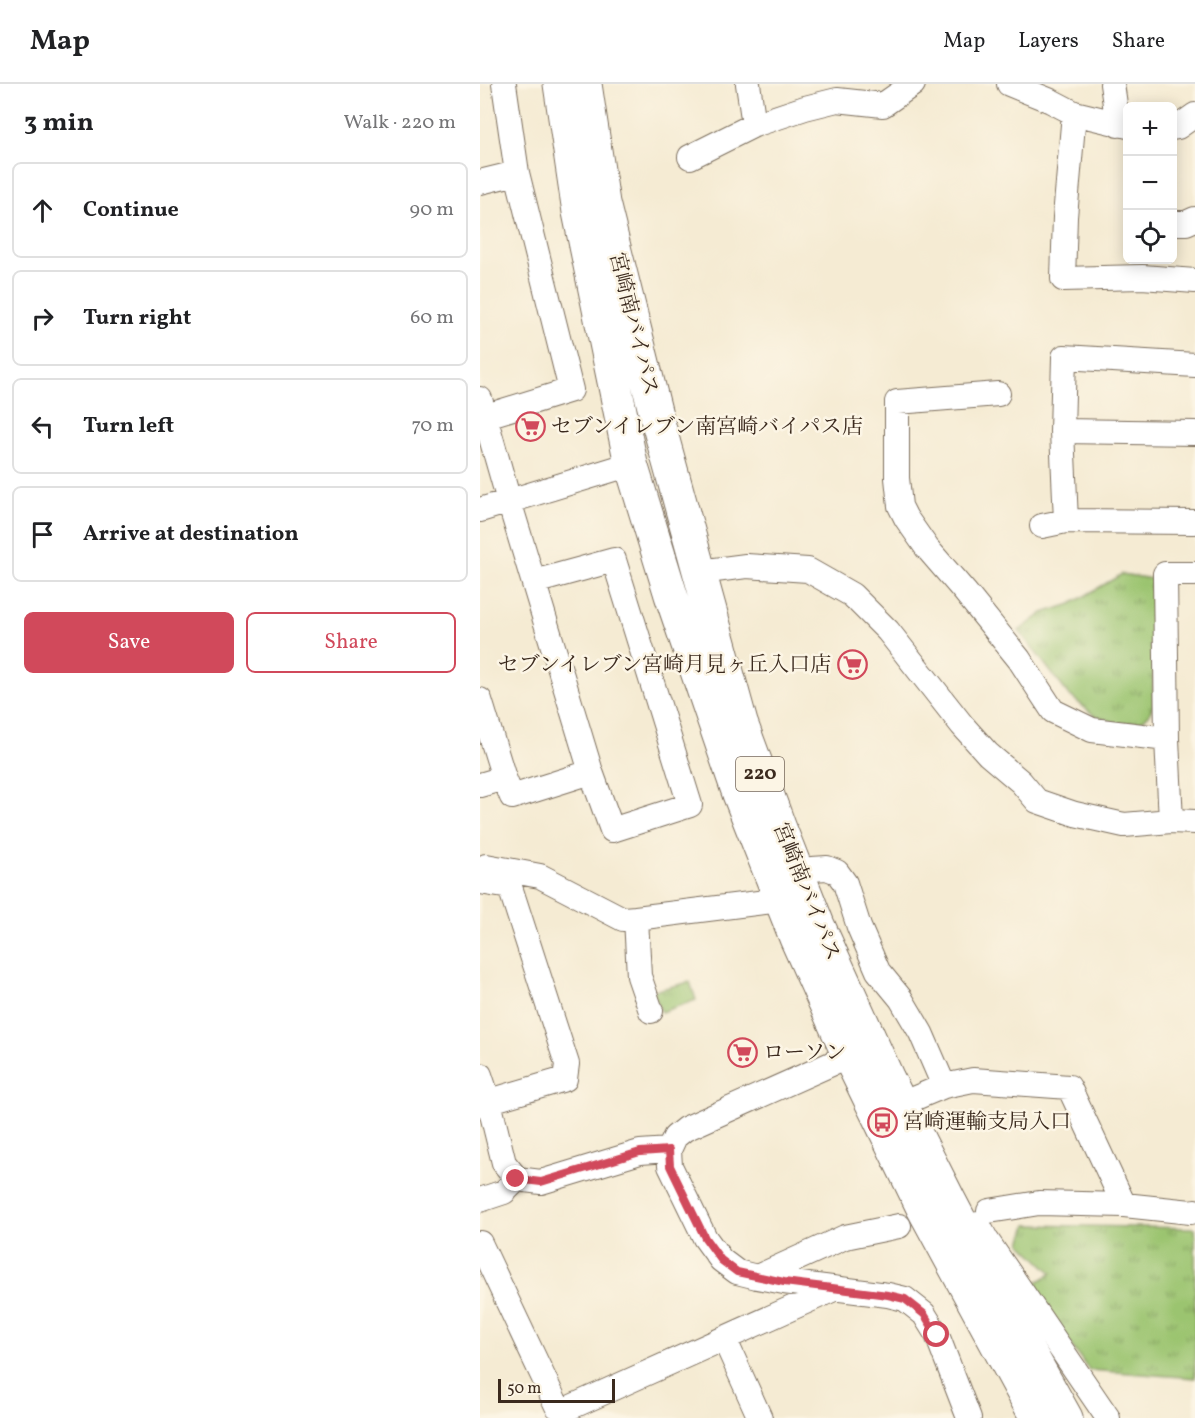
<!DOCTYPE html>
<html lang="en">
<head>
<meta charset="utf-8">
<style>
	:root { --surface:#fff; --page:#f6f6f6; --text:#202124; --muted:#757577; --line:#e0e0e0; --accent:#d1495b }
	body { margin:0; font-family:Vollkorn,"Noto Serif JP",serif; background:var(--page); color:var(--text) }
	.controls { position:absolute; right:18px; top:18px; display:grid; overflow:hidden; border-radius:9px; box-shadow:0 3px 15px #0003 }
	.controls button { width:54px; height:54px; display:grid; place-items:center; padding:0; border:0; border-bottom:2px solid var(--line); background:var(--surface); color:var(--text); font:30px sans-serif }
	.scale { position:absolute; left:18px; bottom:15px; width:117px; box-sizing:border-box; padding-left:6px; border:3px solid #3b2a1e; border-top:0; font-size:16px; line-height:21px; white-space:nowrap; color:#3b2a1e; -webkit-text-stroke:4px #fcf5e5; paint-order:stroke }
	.stop { position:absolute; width:18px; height:18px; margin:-14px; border:4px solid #d1495b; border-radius:50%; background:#fff }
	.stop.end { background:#d1495b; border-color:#fff; box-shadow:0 2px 6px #0008 }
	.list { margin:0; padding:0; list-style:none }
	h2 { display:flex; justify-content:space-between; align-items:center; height:78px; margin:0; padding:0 24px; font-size:26px }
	h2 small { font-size:20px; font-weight:400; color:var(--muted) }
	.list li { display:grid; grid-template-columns:39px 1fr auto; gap:18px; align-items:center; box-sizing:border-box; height:96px; margin:0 12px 12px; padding:0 12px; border:2px solid var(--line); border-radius:9px }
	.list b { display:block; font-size:22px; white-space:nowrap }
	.list em { font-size:20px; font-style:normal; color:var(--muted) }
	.actions { display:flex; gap:12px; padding:18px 24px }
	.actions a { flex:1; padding:14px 0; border:2px solid var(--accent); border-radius:9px; text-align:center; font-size:21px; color:var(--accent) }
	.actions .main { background:var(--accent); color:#fff }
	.icon { flex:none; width:33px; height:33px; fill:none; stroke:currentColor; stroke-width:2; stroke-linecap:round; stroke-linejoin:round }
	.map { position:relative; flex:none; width:715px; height:1334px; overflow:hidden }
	header { display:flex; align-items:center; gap:36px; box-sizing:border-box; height:84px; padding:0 30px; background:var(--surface); border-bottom:2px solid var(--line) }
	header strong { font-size:28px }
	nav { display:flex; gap:33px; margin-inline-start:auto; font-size:21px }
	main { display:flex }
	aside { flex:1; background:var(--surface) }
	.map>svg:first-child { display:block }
	.grass { fill:url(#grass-tufts); stroke:#6b7747; stroke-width:1.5 }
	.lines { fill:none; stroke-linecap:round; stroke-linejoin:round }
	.minor-casing { stroke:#7c6e5d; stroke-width:26 }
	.highway-casing { stroke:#7c6e5d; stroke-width:35 }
	.minor { stroke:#fff; stroke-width:24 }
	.highway { stroke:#fff; stroke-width:33 }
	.route { stroke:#d1495b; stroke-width:8 }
	.labels { text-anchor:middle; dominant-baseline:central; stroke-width:5; stroke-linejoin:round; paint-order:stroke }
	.shield { fill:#fcf5e5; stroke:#75675a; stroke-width:1.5 }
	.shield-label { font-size:20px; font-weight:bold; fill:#3b2a1e }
	.street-label { font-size:21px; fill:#3b2a1e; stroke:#fcf5e5 }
	.poi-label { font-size:21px; fill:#3b2a1e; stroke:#fcf5e5; text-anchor:start }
</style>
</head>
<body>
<header>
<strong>Map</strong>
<nav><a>Map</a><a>Layers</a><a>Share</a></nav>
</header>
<main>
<aside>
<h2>3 min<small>Walk · 220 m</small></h2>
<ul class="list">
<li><svg class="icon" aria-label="ahead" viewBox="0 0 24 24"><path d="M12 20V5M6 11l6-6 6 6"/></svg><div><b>Continue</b></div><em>90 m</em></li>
<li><svg class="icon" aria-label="right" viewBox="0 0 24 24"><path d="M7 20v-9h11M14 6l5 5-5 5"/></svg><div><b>Turn right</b></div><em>60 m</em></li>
<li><svg class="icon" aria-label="left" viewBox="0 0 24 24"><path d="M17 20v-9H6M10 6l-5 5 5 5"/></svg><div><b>Turn left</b></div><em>70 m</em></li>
<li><svg class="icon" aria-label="arrive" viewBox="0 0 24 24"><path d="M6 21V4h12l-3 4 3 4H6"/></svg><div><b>Arrive at destination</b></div></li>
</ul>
<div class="actions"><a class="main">Save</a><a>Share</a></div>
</aside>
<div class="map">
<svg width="715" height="1334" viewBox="0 0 715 1334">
	<defs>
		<pattern id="grass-tufts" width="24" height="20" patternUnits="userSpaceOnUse" patternTransform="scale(1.5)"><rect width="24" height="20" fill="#9bc470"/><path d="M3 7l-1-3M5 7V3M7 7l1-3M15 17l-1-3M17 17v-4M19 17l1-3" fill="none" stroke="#809f5b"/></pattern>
	</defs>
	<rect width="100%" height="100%" fill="#fcf5e5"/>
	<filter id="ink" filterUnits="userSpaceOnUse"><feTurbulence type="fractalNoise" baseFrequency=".0167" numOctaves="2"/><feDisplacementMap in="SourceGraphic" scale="12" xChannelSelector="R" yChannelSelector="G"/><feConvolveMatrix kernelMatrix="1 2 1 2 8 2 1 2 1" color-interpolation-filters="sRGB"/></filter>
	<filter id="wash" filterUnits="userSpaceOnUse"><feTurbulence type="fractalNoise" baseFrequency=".008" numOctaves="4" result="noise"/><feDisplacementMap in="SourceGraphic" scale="24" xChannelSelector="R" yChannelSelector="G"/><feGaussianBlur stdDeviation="1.35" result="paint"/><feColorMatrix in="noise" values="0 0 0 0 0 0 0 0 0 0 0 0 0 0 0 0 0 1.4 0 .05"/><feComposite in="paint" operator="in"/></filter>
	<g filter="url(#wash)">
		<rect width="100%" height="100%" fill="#f5ebd3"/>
		<path class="grass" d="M 642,490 L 672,495 L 673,622 L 669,631 L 659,639 L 637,639 L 615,632 L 588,610 L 539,547 L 563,529 L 591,520 Z
			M 210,898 L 216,916 L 181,928 L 173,907 Z
			M 547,1141 L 715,1144 L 715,1294 L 609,1286 L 549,1203 L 572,1189 L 541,1159 Z"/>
	</g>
	<g filter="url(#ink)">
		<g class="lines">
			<defs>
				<path id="minor" d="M 268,0 L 274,41
					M 529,0 L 571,17 L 594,29 L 648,42
					M 632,0 L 638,41
					M 594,29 L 585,133 L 583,195 L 662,193 L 715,197
					M 692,44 L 698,43 L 715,31
					M 210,73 L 274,41 L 325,24 L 357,16 L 403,21 L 433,0
					M 0,98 L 37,89
					M 692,139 L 706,139 L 715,135
					M 518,310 L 417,318 L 417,394 L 420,422 L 426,434 L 447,464 L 485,508 L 539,575 L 573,627 L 612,646 L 687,655
					M 0,315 L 29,417 L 111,688 L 132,746 L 210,721 L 134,476 L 54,498
					M 0,334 L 91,306 L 37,89 L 24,0
					M 582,347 L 715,349
					M 0,426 L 151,380
					M 586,437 L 582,347 L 584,273 L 715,281
					M 562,442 L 586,437 L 715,438
					M 220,488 L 266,482 L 328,486 L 372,511 L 408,547 L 482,641 L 508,670 L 541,698 L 557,717 L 595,730 L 644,741 L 691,737 L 715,738
					M 0,616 L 24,694 L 32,713 L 111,688
					M 0,701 L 24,694
					M 691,737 L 687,655 L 685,490 L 715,490
					M 6,782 L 60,792 L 143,835 L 156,834
					M 317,786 L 347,784 L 357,788 L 365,799 L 379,843 L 398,887 L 421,915 L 441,949 L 464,1002
					M 0,798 L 30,803 L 87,980 L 85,995 L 0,1020
					M 171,927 L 159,892 L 156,834 L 301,816
					M 369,972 L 205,1045 L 195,1053 L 189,1066 L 190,1082 L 225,1154 L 241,1176 L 257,1188 L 277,1193 L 304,1198 L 408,1211 L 425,1215 L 444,1230 L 457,1251 L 489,1334
					M 0,991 L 9,1018 L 24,1079 L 37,1095 L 61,1098 L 160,1068 L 189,1066
					M 421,1020 L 464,1002 L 493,996 L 589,1003 L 644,1121
					M 0,1116 L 24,1108 L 37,1095
					M 509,1127 L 559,1119 L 644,1121 L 711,1128 L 715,1127
					M 498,1140 L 506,1155 L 628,1334
					M 0,1159 L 77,1322 L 89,1324 L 354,1205
					M 277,1193 L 365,1153 L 419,1142
					M 244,1254 L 280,1334"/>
				<path id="highway" d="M 80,0 L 99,128 L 151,380 L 191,511 L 259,710 L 316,854 L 369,972 L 443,1124 L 557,1334
					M 105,0 L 123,119 L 176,331 L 261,639 L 299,742 L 338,841 L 408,995 L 469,1116 L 542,1255 L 586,1334"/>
			</defs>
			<use href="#minor" class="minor-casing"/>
			<use href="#highway" class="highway-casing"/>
			<use href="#minor" class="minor"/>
			<use href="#highway" class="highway"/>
		</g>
	</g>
	<g class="lines" filter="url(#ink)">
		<path class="route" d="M 36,1095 L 61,1098 L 160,1068 L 189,1066 L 190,1082 L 225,1154 L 241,1176 L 257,1188 L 304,1198 L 408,1211 L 425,1215 L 444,1230 L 457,1251"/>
	</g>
	<defs>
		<symbol id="supermarket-ring" viewBox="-11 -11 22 22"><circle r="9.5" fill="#fcf5e5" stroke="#d1495b" stroke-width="1.5"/><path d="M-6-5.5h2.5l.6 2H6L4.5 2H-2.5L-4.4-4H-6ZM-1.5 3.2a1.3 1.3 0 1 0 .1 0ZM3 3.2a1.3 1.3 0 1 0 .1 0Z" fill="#d1495b"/></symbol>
		<symbol id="bus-ring" viewBox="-11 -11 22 22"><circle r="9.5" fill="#fcf5e5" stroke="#d1495b" stroke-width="1.5"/><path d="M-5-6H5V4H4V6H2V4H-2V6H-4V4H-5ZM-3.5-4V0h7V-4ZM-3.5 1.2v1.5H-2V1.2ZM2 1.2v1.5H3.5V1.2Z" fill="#d1495b"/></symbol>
	</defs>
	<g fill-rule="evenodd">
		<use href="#supermarket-ring" x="34" y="326" width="33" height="33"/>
		<use href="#supermarket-ring" x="356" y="564" width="33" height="33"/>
		<use href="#supermarket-ring" x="246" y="952" width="33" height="33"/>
		<use href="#bus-ring" x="386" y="1022" width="33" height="33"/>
	</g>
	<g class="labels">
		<rect class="shield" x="256" y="673" width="48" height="34" rx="4.5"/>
		<g class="shield-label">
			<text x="280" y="690">220</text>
		</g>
		<g class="street-label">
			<text transform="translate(153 240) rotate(76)">宮崎南バイパス</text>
			<text transform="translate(326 808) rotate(68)">宮崎南バイパス</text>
		</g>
		<g class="poi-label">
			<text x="71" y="343">セブンイレブン南宮崎バイパス店</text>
			<text x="351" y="581" text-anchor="end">セブンイレブン宮崎月見ヶ丘入口店</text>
			<text x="283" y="969">ローソン</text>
			<text x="423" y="1038">宮崎運輸支局入口</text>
		</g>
	</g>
</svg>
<div class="controls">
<button>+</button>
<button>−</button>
<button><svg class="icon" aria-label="locate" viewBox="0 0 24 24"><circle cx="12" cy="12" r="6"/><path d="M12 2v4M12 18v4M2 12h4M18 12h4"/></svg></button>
</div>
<div class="scale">50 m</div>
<div class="stop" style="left:457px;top:1251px"></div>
<div class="stop end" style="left:36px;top:1095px"></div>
</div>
</main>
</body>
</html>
